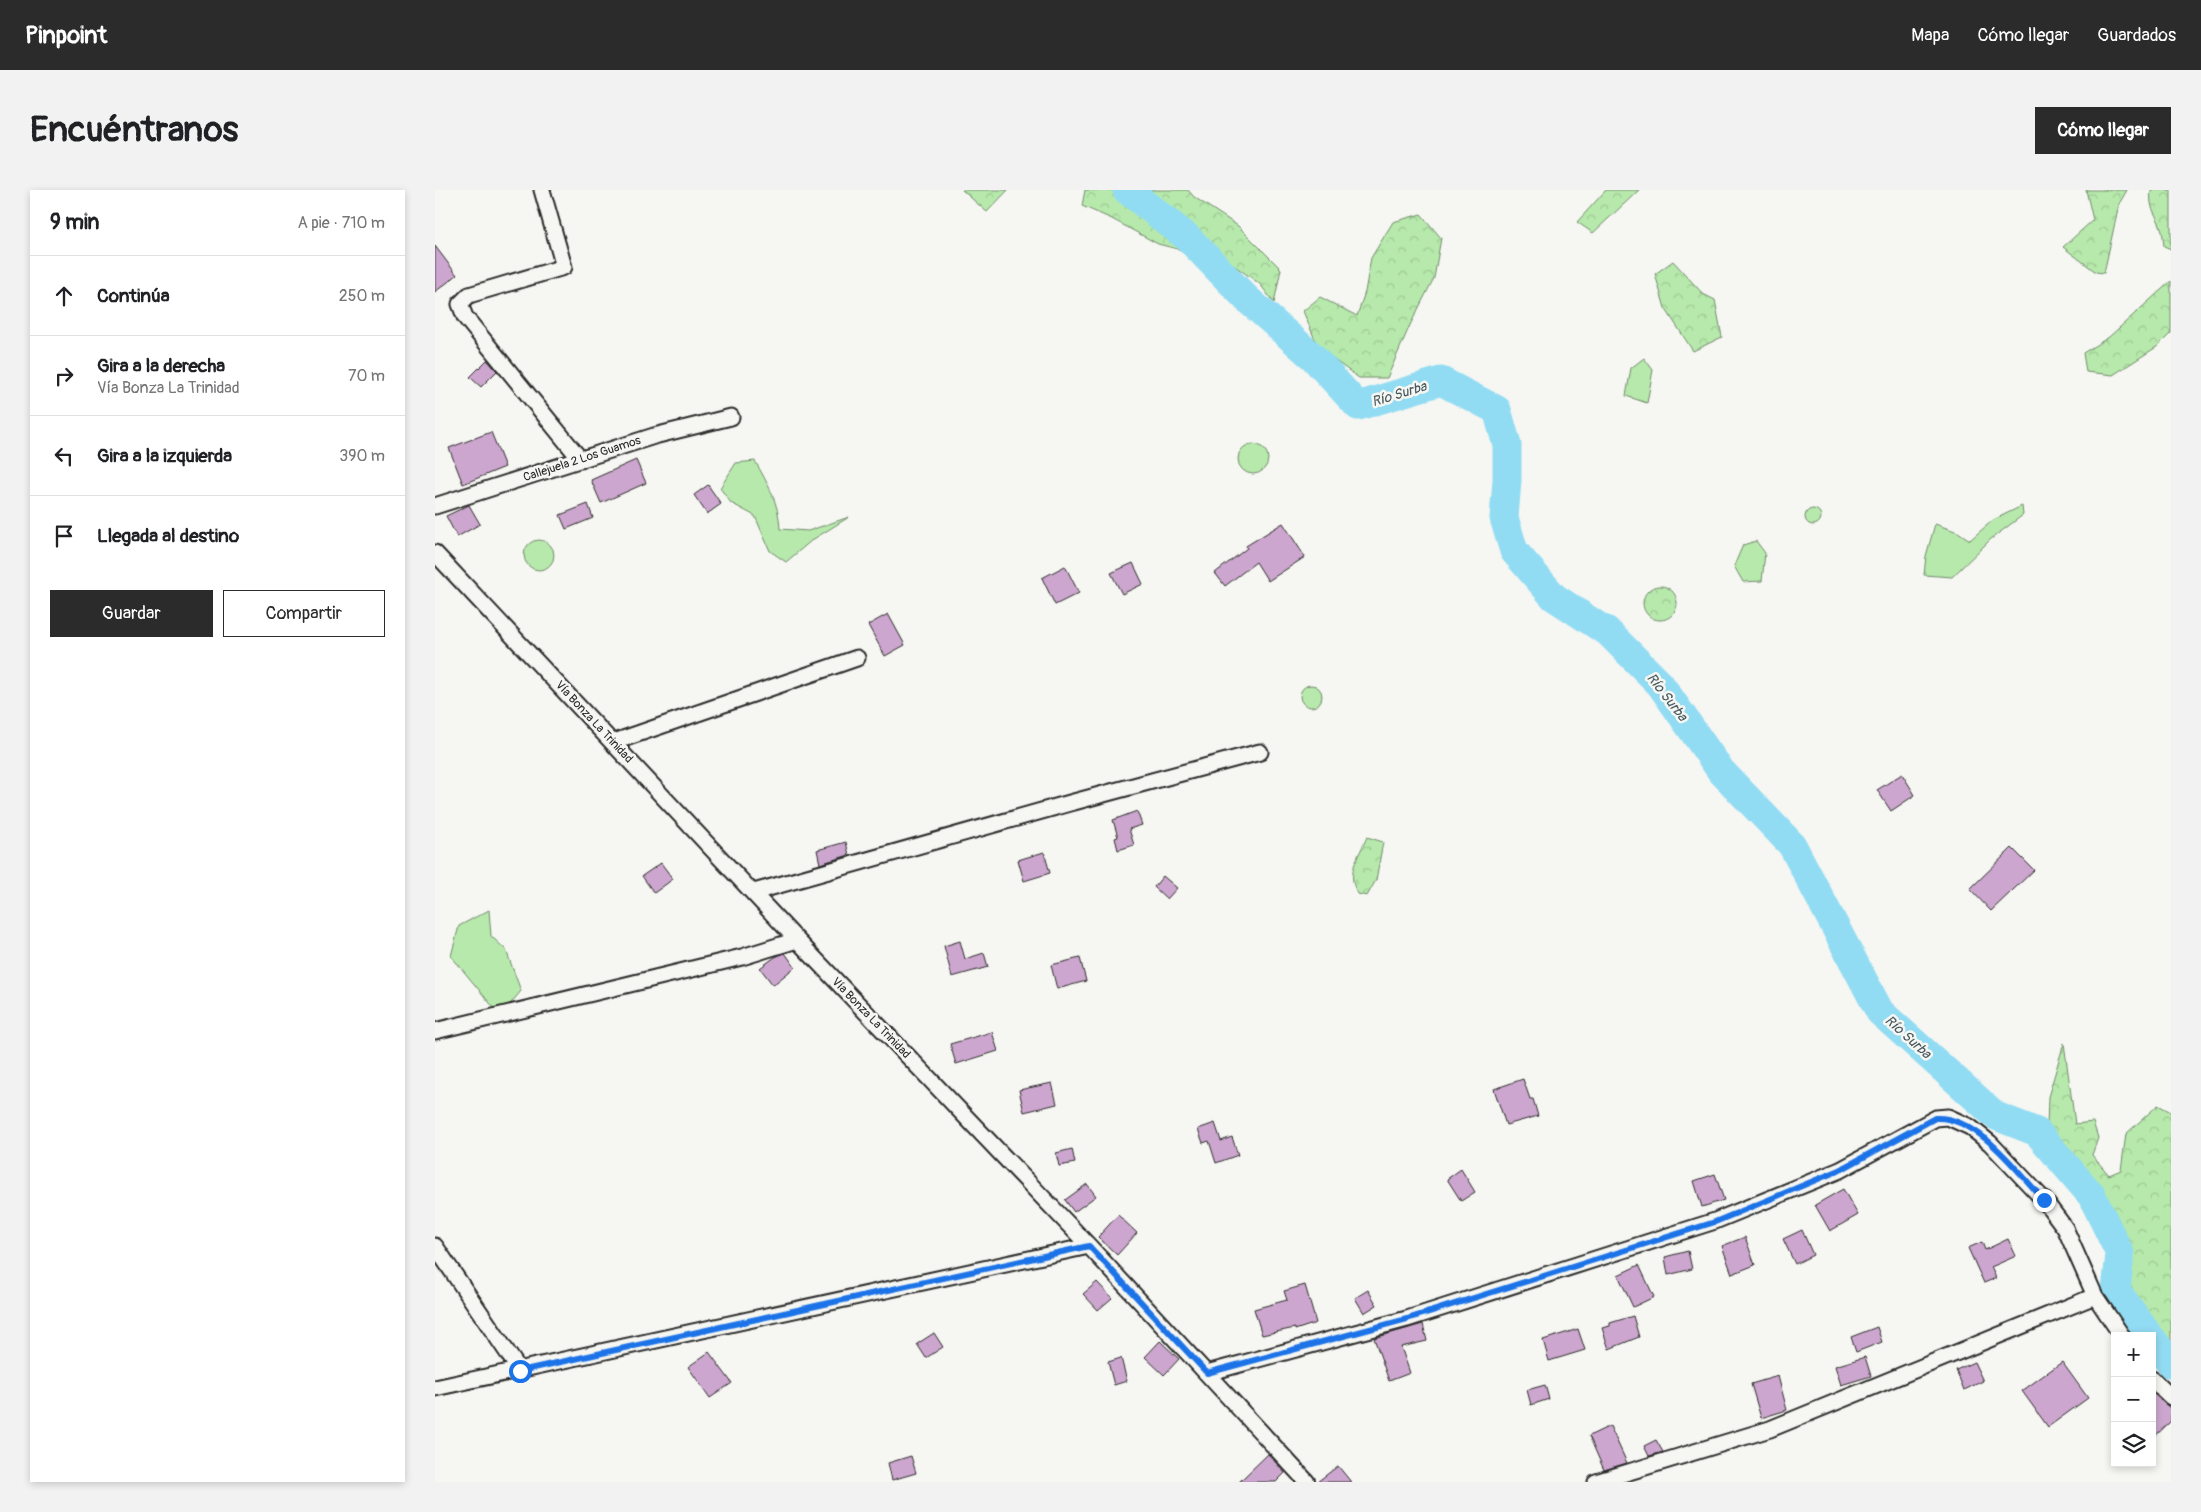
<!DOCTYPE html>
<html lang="es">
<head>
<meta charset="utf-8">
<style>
	:root { --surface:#fff; --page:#f2f2f2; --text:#202124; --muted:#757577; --line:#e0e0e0; --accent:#2b2b2b }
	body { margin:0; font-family:Pangolin,sans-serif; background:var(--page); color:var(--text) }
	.controls { position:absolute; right:15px; bottom:15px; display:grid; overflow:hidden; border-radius:0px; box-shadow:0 2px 8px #0003 }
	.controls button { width:45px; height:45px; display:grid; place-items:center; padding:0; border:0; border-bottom:1px solid var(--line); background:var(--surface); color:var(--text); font:25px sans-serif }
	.stop { position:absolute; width:15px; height:15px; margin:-11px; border:4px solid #1a73e8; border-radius:50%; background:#fff }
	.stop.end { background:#1a73e8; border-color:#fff; box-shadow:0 1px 5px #0008 }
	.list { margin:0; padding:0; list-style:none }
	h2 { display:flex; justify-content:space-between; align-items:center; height:65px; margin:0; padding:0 20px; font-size:21px }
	h2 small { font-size:16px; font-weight:400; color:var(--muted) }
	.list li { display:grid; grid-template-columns:32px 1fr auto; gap:15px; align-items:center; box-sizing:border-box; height:80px; padding:0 20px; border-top:1px solid var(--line) }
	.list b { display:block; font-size:19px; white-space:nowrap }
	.list p { margin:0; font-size:16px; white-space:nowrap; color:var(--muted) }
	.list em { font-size:16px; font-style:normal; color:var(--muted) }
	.actions { display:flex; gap:10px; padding:15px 20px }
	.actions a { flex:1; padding:11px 0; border:1px solid var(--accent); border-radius:0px; text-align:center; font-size:18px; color:var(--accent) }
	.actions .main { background:var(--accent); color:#fff }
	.icon { flex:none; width:28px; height:28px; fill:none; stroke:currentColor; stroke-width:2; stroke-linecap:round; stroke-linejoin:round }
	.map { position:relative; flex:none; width:1736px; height:1292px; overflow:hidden; border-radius:0px }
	header { display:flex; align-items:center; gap:30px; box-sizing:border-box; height:70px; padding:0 25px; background:var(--accent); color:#fff }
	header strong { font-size:24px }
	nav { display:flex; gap:28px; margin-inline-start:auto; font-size:18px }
	.intro { display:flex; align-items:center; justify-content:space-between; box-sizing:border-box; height:120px; padding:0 30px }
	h1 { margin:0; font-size:35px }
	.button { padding:12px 22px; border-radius:0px; background:var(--accent); color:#fff; font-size:18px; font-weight:700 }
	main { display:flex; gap:30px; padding:0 30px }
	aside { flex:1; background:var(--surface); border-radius:0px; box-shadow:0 2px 8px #0003 }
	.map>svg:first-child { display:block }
	.grass { fill:#b6e9ab; stroke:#708a6b }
	.forest { fill:url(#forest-crowns); stroke:#708a6b }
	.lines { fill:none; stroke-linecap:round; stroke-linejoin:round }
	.river { stroke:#92dcf3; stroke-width:29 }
	.building { fill:#cca6ce; stroke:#2b2b2b }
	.street-casing { stroke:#2b2b2b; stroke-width:19 }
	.street { stroke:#f6f6f2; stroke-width:15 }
	.route { stroke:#1a73e8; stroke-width:6 }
	.labels { text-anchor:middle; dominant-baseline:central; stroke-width:5; stroke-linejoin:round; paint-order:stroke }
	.street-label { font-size:12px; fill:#2b2b2b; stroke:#f6f6f2 }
	.water-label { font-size:14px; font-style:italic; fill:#45575d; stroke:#f6f6f2 }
</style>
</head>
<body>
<header>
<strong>Pinpoint</strong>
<nav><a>Mapa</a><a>Cómo llegar</a><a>Guardados</a></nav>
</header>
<div class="intro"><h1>Encuéntranos</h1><a class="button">Cómo llegar</a></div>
<main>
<aside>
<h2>9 min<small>A pie · 710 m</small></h2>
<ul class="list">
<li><svg class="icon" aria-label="ahead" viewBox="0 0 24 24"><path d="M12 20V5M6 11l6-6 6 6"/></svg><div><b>Continúa</b></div><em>250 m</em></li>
<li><svg class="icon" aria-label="right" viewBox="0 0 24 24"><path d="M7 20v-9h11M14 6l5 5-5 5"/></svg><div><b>Gira a la derecha</b><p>Vía Bonza La Trinidad</p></div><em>70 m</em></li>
<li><svg class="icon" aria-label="left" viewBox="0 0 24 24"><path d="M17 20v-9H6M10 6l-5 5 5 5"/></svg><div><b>Gira a la izquierda</b></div><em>390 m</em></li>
<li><svg class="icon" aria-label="arrive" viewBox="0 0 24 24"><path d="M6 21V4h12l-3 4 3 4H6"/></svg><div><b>Llegada al destino</b></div></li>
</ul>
<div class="actions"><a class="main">Guardar</a><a>Compartir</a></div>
</aside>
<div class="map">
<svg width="1736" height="1292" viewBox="0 0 1736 1292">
	<defs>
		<pattern id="forest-crowns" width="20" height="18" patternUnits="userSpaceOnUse" patternTransform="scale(1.25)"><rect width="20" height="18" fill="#b6e9ab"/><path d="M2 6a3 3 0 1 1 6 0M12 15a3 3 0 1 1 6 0" fill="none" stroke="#9dc893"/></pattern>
	</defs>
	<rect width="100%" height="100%" fill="#f6f6f2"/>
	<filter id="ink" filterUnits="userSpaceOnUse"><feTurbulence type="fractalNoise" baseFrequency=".02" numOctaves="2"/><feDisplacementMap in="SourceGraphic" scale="10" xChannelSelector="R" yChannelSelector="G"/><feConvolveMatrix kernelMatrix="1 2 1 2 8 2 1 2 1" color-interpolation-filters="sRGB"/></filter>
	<g filter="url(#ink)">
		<path class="grass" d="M 1209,168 L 1218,180 L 1212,213 L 1191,206 L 1196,178 Z
			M803 269a15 15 0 1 1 30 0a15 15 0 1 1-30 0Z
			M 320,271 C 333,294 344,313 345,339 L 373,341 L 414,327 L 377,350 L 351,372 L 335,361 L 320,326 L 296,313 L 285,298 L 301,273 Z
			M 1587,316 L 1588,325 L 1556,349 L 1517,387 L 1489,385 L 1491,366 L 1500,334 L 1523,342 L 1535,350 L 1558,330 Z
			M1370 327a8 8 0 1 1 16 0a8 8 0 1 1-16 0Z
			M89 365a15 15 0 1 1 30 0a15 15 0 1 1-30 0Z
			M 1321,351 L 1330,363 L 1327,391 L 1308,392 L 1299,376 L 1308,355 Z
			M865 506a11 11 0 1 1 22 0a11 11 0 1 1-22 0Z
			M 54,720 L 56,746 L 71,760 L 86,801 L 72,818 L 59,818 L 16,766 L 24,736 Z"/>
		<path class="forest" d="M 527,0 L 573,0 L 552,22 Z
			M 650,0 L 753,0 L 759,7 L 803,36 L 846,79 L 839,113 L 825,94 L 794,72 L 723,54 L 677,29 L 647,16 Z
			M 1171,0 L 1204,0 L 1158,43 L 1142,32 Z
			M 1651,0 L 1692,0 L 1684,14 L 1669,83 L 1661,82 L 1628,57 L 1658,30 Z
			M 1716,0 L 1736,0 L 1736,59 L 1729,56 C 1728,49 1728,41 1725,35 C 1719,20 1714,18 1716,0 Z
			M 986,24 L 1006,48 L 999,88 L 975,135 L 952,188 L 924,188 L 902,172 L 881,152 L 868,121 L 885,107 L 922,126 L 930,102 L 936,68 L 958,32 Z
			M 1238,71 L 1268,104 L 1280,110 L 1287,147 L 1258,161 L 1230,118 L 1220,84 Z
			M 1736,91 L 1736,143 L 1723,156 L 1678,185 L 1651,182 L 1648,163 L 1674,147 Z
			M1208 413a17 17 0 1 1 34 0a17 17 0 1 1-34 0Z
			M 932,647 L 948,652 L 941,690 L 932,706 L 923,704 C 910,683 923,668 932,647 Z
			M 1629,853 L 1640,934 L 1658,932 L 1663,948 L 1657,965 L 1674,985 L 1686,980 L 1691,944 L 1723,915 L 1736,922 L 1736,1153 L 1720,1136 L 1691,1092 L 1681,1055 L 1659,997 L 1641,967 L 1612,938 L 1613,907 Z"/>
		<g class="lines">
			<path class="river" d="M 692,0 L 753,48 L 812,109 L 878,167 L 923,216 L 1006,191 L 1062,220 L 1072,255 L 1072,290 L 1069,328 L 1079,361 L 1119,407 L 1169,440 L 1171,440 L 1225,494 L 1286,581 L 1357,655 L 1445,822 L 1561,926 L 1602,942 L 1657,1006 L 1685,1064 L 1681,1100 L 1714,1146
				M 1717,1149 L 1736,1174"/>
		</g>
		<path class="building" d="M 0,56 L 22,85 L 0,102 Z
			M 52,170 L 62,181 L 46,197 L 35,187 Z
			M 56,242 L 70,277 L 28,294 L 14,258 Z
			M 201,270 L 211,293 L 166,313 L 156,290 Z
			M 273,295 L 286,314 L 272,324 L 259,305 Z
			M 153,314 L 158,328 L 131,339 L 125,325 Z
			M 34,315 L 45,334 L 22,347 L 11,326 Z
			M 848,333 L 870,367 L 833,391 L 821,372 L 790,396 L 780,383 L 812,358 L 811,356 Z
			M 698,373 L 708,394 L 687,404 L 676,383 Z
			M 630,376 L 644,403 L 620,415 L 607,388 Z
			M 453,424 L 470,455 L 450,466 L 433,435 Z
			M 1467,584 L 1480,605 L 1456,621 L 1442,600 Z
			M 702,621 L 707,635 L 694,639 L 699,655 L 683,660 L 680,648 L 683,647 L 678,630 Z
			M 411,652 L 414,665 L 385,674 L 382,660 Z
			M 1577,658 L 1599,680 L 1556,721 L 1535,699 Z
			M 609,662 L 615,683 L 589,691 L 583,670 Z
			M 226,673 L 238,689 L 219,703 L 207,686 Z
			M 728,686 L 742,698 L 732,709 L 719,697 Z
			M 525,751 L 530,769 L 549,763 L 553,777 L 517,787 L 509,756 Z
			M 350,763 L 360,777 L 338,795 L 325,778 L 340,767 Z
			M 645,768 L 651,791 L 622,799 L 616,775 Z
			M 557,842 L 563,861 L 521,874 L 515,854 Z
			M 1088,889 L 1095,909 L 1098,909 L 1103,926 L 1071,935 L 1059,899 Z
			M 617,893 L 622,914 L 589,922 L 584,900 Z
			M 780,933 L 786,951 L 797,947 L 803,965 L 781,973 L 774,951 L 768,953 L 763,939 Z
			M 637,959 L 640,973 L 624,976 L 621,963 Z
			M 1026,979 L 1040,1002 L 1026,1011 L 1012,989 Z
			M 1280,984 L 1289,1010 L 1267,1017 L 1259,991 Z
			M 652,994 L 661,1006 L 639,1022 L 630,1010 Z
			M 1408,999 L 1423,1025 L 1395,1041 L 1380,1015 Z
			M 683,1025 L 702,1043 L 682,1065 L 663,1047 Z
			M 1367,1040 L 1378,1065 L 1360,1074 L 1348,1049 Z
			M 1310,1047 L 1320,1075 L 1297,1084 L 1287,1056 Z
			M 1573,1049 L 1581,1066 L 1556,1077 L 1561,1088 L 1549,1093 L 1533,1058 L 1547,1052 L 1550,1060 Z
			M 1253,1061 L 1257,1079 L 1233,1085 L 1230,1067 Z
			M 1204,1075 L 1219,1107 L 1198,1117 L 1183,1085 Z
			M 662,1092 L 677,1108 L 663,1120 L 648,1104 Z
			M 870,1095 L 881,1133 L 860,1140 L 860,1138 L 827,1145 L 819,1119 L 852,1110 L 849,1101 Z
			M 933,1100 L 942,1115 L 929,1123 L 920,1108 Z
			M 1198,1126 L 1204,1147 L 1174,1159 L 1167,1138 L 1175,1136 L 1175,1133 Z
			M 988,1134 L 992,1151 L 966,1157 L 975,1183 L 954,1191 L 939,1148 Z
			M 1442,1137 L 1447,1152 L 1421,1162 L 1416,1147 Z
			M 1143,1139 L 1150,1160 L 1114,1171 L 1108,1150 Z
			M 499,1143 L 508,1157 L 491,1168 L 482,1154 Z
			M 725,1151 L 744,1169 L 729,1185 L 710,1167 Z
			M 274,1162 L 297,1193 L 275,1208 L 253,1177 Z
			M 1430,1167 L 1436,1186 L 1406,1195 L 1400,1176 Z
			M 686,1168 L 692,1191 L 679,1195 L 673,1172 Z
			M 1539,1172 L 1548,1191 L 1529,1200 L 1521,1180 Z
			M 1627,1172 L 1653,1208 L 1613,1237 L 1587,1201 Z
			M 1343,1186 L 1352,1220 L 1326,1228 L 1316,1194 Z
			M 1110,1195 L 1114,1209 L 1096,1215 L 1092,1200 Z
			M 1717,1202 L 1736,1219 L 1736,1231 L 1717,1249 Z
			M 1175,1236 L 1192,1273 L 1169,1280 L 1154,1246 Z
			M 1221,1250 L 1228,1262 L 1214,1266 L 1209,1256 Z
			M 833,1264 L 850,1283 L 841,1292 L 804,1292 Z
			M 476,1266 L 481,1283 L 457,1290 L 453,1273 Z
			M 903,1276 L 916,1292 L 882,1292 Z"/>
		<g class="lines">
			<defs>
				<path id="street" d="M 107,0 L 129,77 L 34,105 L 25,114 L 30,127 L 146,270
					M 0,316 L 219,246 L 296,227
					M 0,363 L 362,750 L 654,1056 L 872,1292
					M 179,552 L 422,468
					M 319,702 L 635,613 L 825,562
					M 0,841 L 307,767 L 362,750
					M 0,1056 L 85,1181
					M 772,1183 L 972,1129 L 1280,1031 L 1405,980 L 1501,928 L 1513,927 L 1535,937 L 1555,953 L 1609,1010 L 1630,1038 L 1660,1106 L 1687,1146
					M 1717,1189 L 1736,1207
					M 0,1198 L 654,1056
					M 1161,1292 L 1335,1239 L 1660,1106"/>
			</defs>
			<use href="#street" class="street-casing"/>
			<use href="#street" class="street"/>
		</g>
	</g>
	<g class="lines" filter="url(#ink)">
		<path class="route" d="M 85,1181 L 654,1056 L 772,1183 L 972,1129 L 1280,1032 L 1405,980 L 1500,928 C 1543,926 1582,981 1609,1010"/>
	</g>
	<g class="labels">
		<g class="street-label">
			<text transform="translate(147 269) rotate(-18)">Callejuela 2 Los Guamos</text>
			<text transform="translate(159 532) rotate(47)">Vía Bonza La Trinidad</text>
			<text transform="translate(436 828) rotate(46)">Vía Bonza La Trinidad</text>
		</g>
		<g class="water-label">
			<text transform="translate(964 204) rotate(-17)">Río Surba</text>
			<text transform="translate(1232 507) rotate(52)">Río Surba</text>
			<text transform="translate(1473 847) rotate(42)">Río Surba</text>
		</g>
	</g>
</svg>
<div class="controls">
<button>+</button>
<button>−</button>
<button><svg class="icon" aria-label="layers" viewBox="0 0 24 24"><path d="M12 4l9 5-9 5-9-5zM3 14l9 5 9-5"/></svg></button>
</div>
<div class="stop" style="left:85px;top:1181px"></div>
<div class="stop end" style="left:1609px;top:1010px"></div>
</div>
</main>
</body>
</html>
